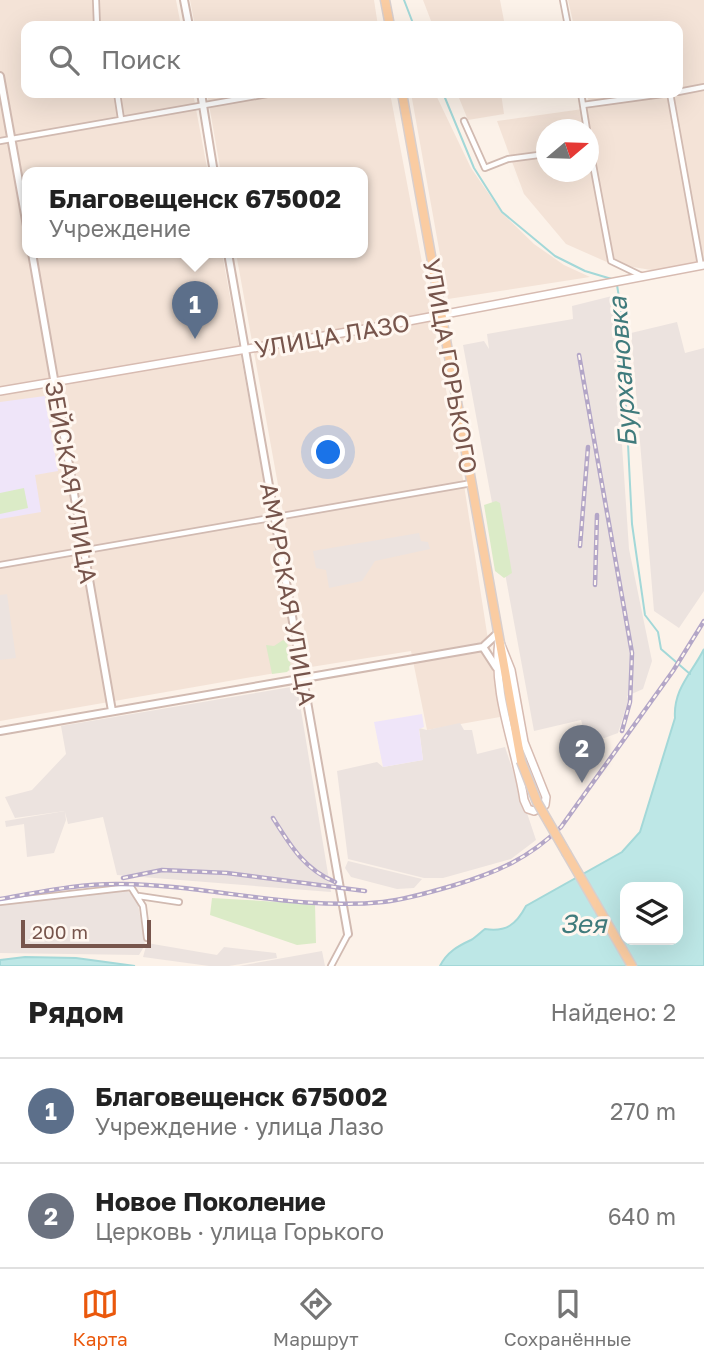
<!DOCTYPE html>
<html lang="ru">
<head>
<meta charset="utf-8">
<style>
	:root { --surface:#fff; --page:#f2f2f2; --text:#222; --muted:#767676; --line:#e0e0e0; --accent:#ea580c }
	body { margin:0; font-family:"Golos Text",sans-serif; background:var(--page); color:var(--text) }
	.controls { position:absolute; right:21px; bottom:21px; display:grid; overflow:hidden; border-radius:14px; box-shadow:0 7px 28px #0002 }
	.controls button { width:63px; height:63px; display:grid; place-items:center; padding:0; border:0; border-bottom:2px solid var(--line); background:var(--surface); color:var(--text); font:35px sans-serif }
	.compass { position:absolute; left:536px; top:119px; width:63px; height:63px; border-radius:50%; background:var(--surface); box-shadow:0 7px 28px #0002; rotate:71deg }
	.scale { position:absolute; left:21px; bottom:18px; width:130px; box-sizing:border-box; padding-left:7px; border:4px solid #77554c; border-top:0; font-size:19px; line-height:24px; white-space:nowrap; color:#77554c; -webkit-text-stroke:5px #fff7f0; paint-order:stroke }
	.you { position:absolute; left:329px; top:453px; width:24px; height:24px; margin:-18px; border:5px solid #fff; border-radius:50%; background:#1a73e8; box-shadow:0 0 0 10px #1a73e833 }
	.badge { display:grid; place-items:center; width:46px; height:46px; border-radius:50%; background:var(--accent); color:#fff; font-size:23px; font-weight:700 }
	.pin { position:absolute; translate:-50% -58px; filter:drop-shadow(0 2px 4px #0008) }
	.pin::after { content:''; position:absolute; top:37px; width:24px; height:21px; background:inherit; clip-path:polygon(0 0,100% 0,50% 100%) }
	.popup { position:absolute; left:22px; top:167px; width:346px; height:91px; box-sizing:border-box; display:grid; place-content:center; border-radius:14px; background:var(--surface); filter:drop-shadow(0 2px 5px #0005); font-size:23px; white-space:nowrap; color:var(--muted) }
	.popup b { font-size:26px; color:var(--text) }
	.popup::after { content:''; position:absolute; left:50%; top:100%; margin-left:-14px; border:14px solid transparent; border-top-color:var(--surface) }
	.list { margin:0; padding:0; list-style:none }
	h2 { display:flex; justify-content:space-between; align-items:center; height:91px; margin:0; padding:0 28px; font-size:30px }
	h2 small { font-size:23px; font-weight:400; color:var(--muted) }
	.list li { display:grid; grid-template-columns:46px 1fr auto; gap:21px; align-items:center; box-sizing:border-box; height:105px; padding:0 28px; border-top:2px solid var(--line) }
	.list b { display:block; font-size:26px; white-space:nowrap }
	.list p { margin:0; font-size:23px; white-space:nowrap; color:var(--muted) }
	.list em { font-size:23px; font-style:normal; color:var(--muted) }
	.icon { flex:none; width:38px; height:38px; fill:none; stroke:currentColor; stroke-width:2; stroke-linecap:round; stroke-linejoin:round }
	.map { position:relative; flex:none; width:704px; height:966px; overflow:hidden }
	.search { position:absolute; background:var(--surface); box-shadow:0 7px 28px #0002; left:21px; right:21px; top:21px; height:77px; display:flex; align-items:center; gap:18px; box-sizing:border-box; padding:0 24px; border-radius:14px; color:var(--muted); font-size:26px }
	.sheet { height:301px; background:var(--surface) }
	nav { display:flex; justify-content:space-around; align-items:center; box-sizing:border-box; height:98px; border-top:2px solid var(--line); background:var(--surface); font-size:19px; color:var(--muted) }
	nav a { display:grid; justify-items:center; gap:4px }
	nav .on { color:var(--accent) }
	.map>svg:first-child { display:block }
	.residential { fill:#f4e3d7; fill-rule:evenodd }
	.industrial { fill:#ece3df }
	.education { fill:#efe5f9 }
	.green { fill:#dbebc7 }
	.water { fill:#bde7e6; stroke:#a3d8d8; stroke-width:2; fill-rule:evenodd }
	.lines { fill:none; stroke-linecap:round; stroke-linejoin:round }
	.stream { stroke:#a3d8d8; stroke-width:2 }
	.minor-casing { stroke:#d1bab1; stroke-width:8 }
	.tertiary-casing { stroke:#d1bab1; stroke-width:10 }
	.secondary-casing { stroke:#d7bbb1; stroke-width:10 }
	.primary-casing { stroke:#d9cfcd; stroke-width:11 }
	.minor { stroke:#fff; stroke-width:4.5 }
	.tertiary { stroke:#fff; stroke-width:6 }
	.secondary { stroke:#fff; stroke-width:7 }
	.primary { stroke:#facca2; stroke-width:8 }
	.rail-casing { stroke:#b3a6c7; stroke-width:4.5 }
	.rail { stroke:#fff7f0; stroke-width:2; stroke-dasharray:5; stroke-linecap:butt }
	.primary-bridge-casing { stroke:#d9cfcd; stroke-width:11; stroke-linecap:butt }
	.primary-bridge { stroke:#facca2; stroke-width:8 }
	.labels { text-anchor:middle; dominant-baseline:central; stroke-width:6; stroke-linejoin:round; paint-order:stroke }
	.street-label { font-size:24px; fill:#77554c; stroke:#fff7f0 }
	.water-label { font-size:26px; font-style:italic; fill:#407b7c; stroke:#fff7f0 }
</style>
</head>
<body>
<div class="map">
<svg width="704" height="966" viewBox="0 0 704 966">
	<rect width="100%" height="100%" fill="#fcf2e9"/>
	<path class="residential" d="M 0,0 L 176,0 L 181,26 L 26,26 L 26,93 L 193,93 L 208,173 L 27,173 L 27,253 L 222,253 L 298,669 L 0,721 Z
		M 190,0 L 374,0 L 378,26 L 195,26 Z
		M 423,0 L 500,0 L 505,26 L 433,26 Z
		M 568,0 L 704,0 L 704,261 L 657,271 L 609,263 L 566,244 L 524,194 L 497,121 L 590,108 L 587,93 L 678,93 L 678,26 L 574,26 ZM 546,130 L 588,130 L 588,172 L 546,172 Z
		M 207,93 L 390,93 L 464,485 L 500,717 L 427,730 L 411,651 L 311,667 L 236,253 L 363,253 L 363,173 L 221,173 Z
		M 411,93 L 435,93 L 471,168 L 502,213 L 534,244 L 564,265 L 590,277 L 448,299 Z
		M 457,93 L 501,93 L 504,114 L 468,120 Z"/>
	<path class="industrial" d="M 612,296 L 629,549 L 652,661 L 643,689 L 627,696 L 628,701 L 618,733 L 588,744 L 581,720 L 534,731 L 463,345 L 484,341 L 489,349 L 487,334 L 573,319 L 572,306 Z
		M 677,322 L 685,353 L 704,348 L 704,591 L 679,628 L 654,611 L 631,333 Z
		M 419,533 L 421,541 L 428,542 L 430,549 L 375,561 L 362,581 L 329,588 L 326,570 L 316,568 L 313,551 Z
		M 7,594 L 16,658 L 0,660 L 0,595 Z
		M 297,686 L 331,892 L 117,875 L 103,817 L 68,824 L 65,812 L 66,820 L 54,853 L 27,857 L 24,824 L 6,827 L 5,821 L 65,811 L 15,818 L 5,797 L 32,790 L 66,754 L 61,726 Z
		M 460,723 L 464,730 L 472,730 L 477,754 L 505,747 L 536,840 L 511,859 L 443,878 L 424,878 L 348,859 L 337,771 L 377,762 L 383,767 L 423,760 L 419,728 L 427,730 Z
		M 348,861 L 422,879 L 414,888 L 397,889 L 351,877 L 345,868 Z
		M 127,891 L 137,898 L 145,945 L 139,955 L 0,953 L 0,904 Z
		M 147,943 L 217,955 L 224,947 L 276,953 L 277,958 L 229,966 L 209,966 L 143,957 Z
		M 322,951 L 325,966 L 239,966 Z"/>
	<path class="education" d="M 45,396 L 58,471 L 35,475 L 41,512 L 0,519 L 0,402 Z
		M 422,714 L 424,727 L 419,729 L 423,760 L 383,767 L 374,722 Z"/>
	<path class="green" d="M 24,488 L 28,508 L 0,514 L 0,493 Z
		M 496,501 L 500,503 L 512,573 L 504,578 L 495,571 L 484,505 Z
		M 283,640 L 287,642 L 291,668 L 287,672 L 272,674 L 266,645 L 274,646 Z
		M 212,898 L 315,904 L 316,943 L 297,945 L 210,915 Z"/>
	<path class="water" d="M 704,649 L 704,966 L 440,966 C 447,952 458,946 471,940 C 475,938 481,932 485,929 C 506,932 516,925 526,906 L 622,852 L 640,832 L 675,718 C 673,689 692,673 704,649 ZM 625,887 L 678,887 L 678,940 L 625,940 Z
		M 25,957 L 76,958 L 135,966 L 0,966 L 0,960 Z"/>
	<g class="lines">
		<path class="stream" d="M 404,0 L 414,26
			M 443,93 L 474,168 L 502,212 L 555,256 L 585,271 L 615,280
			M 617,285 L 621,310 L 619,359 L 625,384 L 632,524 L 645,615 L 658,632 L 661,649 L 690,674"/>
		<defs>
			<path id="minor" d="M 96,0 L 97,26
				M 563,0 L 568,26
				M 678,92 L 704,87
				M 117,93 L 121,119
				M 581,93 L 587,130
				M 670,93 L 701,266
				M 583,105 L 670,93
				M 464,121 L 485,168 L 508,159 L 546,154
				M 588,138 L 611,261 L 642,276
				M 0,141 L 273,93
				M 0,565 L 472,483
				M 139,896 L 179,902
				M 0,902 L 131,887 L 143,906 L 147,938
				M 331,966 L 348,934"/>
			<path id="tertiary" d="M 184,0 L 189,26
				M 0,76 L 27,226
				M 201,93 L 214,173
				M 32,253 L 112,711
				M 228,253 L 348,934
				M 483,647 L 496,667
				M 0,731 L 483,647 L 498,633"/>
			<path id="secondary" d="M 0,391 L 377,327 L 704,265
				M 499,640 L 511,670 L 524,742 L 546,797 L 545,805 L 534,811 L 528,809 L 524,800 C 516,746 492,696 499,640 Z"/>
			<path id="primary" d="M 385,0 L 390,26
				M 402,93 L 521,761
				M 567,854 L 632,966"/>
		</defs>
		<use href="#minor" class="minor-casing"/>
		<use href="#tertiary" class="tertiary-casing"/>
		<use href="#secondary" class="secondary-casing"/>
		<use href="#primary" class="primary-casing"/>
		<use href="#minor" class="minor"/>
		<use href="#tertiary" class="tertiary"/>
		<use href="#secondary" class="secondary"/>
		<use href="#primary" class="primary"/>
		<defs>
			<path id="rail" d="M 579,355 L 632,653 L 630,702 L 622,731
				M 580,546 L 588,447
				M 595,585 L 597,515
				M 273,818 C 290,845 304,869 335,882
				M 123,878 L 162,870 L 227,873 L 365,891
				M 0,899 C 40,892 81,883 122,884 C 208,885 296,911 383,902 C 408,899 431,892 455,885 C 498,872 529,858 561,827 L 673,671 L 704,621"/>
		</defs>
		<use href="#rail" class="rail-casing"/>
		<use href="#rail" class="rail"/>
		<defs>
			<path id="primary-bridge" d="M 521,761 L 537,802 L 567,854"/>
		</defs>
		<use href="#primary-bridge" class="primary-bridge-casing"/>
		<use href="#primary-bridge" class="primary-bridge"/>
	</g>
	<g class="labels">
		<g class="street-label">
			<text transform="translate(332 335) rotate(-10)">УЛИЦА ЛАЗО</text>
			<text transform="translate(451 366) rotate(80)">УЛИЦА ГОРЬКОГО</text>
			<text transform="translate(72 482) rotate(80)">ЗЕЙСКАЯ УЛИЦА</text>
			<text transform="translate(289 594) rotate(80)">АМУРСКАЯ УЛИЦА</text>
		</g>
		<g class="water-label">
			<text transform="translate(622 372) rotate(-94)">Бурхановка</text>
			<text x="583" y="923">Зея</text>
		</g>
	</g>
</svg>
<div class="controls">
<button><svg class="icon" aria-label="layers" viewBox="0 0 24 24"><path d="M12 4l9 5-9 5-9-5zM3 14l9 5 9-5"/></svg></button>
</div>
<svg class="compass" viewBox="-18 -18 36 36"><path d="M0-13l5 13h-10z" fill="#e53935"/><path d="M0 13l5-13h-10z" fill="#767676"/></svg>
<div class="scale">200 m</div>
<div class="you"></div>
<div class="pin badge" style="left:195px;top:339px;background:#5c6f8a">1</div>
<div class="popup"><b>Благовещенск 675002</b>Учреждение</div>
<div class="pin badge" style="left:582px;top:783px;background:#6b7280">2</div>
<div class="search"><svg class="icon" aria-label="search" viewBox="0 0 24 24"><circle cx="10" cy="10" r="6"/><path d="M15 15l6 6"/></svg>Поиск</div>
</div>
<section class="sheet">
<h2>Рядом<small>Найдено: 2</small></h2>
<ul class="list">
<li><span class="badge" style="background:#5c6f8a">1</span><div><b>Благовещенск 675002</b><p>Учреждение · улица Лазо</p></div><em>270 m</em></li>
<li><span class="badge" style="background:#6b7280">2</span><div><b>Новое Поколение</b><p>Церковь · улица Горького</p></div><em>640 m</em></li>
</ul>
</section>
<nav>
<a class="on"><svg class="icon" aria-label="map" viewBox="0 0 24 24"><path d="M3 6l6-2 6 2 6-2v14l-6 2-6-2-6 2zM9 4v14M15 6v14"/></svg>Карта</a>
<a><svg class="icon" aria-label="directions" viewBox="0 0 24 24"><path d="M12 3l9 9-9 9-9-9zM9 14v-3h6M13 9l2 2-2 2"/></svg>Маршрут</a>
<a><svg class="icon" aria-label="saved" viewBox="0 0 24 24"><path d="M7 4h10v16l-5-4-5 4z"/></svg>Сохранённые</a>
</nav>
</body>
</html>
